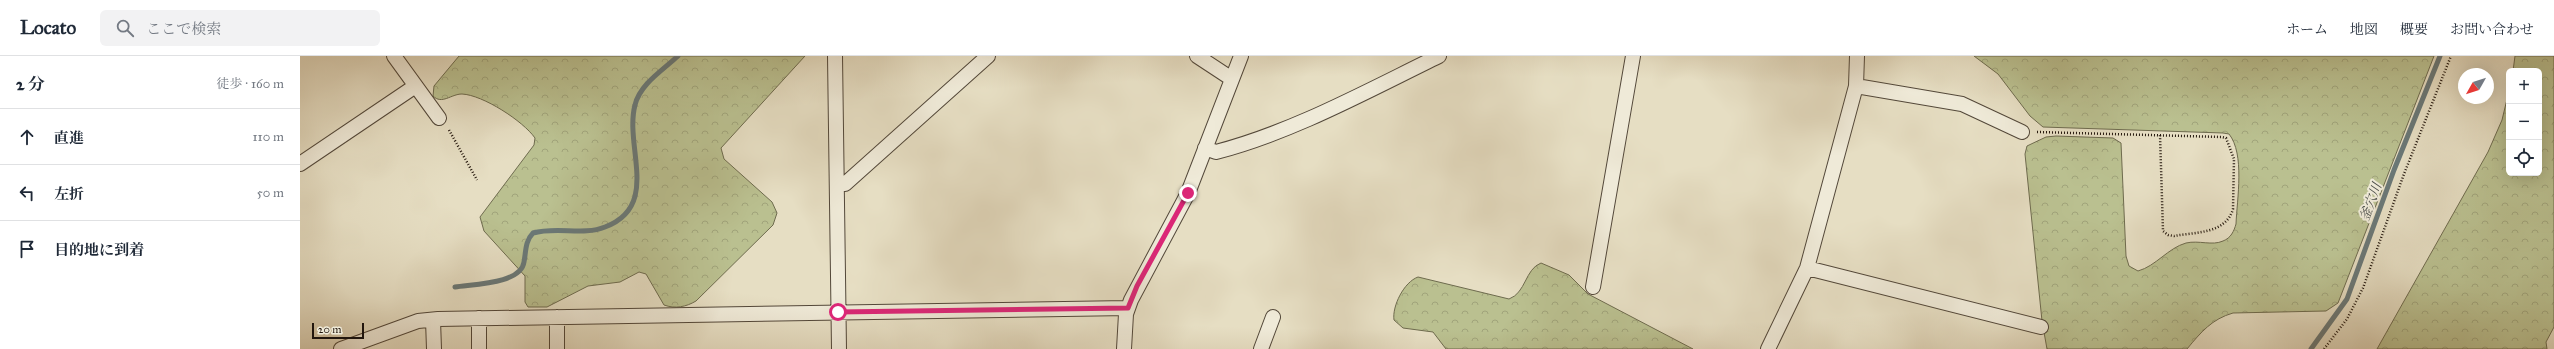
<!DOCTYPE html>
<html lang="ja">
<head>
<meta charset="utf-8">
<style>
	:root { --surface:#fff; --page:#f2f2f3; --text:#1f2937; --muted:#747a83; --line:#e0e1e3 }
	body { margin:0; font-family:"IM FELL Great Primer","Noto Serif JP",serif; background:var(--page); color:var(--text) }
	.controls { position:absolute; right:12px; top:12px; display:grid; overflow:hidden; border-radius:6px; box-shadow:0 4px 16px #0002 }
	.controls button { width:36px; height:36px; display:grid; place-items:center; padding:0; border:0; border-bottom:1px solid var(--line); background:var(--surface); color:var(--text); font:20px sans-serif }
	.compass { position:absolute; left:2158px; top:12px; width:36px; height:36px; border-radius:50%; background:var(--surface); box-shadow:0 4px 16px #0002; rotate:231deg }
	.scale { position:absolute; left:12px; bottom:10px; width:52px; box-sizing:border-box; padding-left:4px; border:2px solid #22160d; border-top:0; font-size:11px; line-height:14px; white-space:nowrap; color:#22160d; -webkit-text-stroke:3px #efead8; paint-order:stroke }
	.stop { position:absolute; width:12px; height:12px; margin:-9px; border:3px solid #db2777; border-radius:50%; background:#fff }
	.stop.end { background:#db2777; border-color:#fff; box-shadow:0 1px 4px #0008 }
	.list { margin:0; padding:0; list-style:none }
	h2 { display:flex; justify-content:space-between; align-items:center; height:52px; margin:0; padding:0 16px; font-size:17px }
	h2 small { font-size:13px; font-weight:400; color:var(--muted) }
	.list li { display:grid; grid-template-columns:26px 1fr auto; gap:12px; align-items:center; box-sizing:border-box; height:56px; padding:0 16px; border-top:1px solid var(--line) }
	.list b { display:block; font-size:15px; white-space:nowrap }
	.list em { font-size:13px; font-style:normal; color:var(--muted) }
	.icon { flex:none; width:22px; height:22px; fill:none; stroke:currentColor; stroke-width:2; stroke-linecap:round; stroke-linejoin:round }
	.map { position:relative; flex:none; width:2254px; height:293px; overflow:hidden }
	header { display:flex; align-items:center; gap:24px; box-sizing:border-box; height:56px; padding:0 20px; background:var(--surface); border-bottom:1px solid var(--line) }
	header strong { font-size:19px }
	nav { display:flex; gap:22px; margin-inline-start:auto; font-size:14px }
	.search { width:280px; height:36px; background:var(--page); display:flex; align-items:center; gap:10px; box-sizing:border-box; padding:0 14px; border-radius:6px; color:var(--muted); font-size:15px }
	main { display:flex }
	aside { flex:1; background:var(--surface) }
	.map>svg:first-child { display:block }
	.forest { fill:url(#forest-crowns); stroke:#6e6b4e }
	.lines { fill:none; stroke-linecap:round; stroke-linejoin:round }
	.stream { stroke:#6a7877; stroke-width:5 }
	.street-casing { stroke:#53483a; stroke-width:16 }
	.path { stroke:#22160d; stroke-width:2.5; stroke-dasharray:1 2; stroke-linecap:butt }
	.street { stroke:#efead8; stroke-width:14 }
	.route { stroke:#db2777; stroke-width:5 }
	.labels { text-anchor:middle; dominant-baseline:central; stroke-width:4; stroke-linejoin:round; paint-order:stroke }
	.water-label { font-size:13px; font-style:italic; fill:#4c4f4b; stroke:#efead8 }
</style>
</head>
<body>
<header>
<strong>Locato</strong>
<div class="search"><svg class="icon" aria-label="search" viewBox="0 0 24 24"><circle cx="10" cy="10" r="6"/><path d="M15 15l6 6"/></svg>ここで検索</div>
<nav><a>ホーム</a><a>地図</a><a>概要</a><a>お問い合わせ</a></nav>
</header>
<main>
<aside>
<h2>2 分<small>徒歩 · 160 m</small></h2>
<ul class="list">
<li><svg class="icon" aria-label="ahead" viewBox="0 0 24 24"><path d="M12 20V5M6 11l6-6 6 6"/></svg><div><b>直進</b></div><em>110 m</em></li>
<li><svg class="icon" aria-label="left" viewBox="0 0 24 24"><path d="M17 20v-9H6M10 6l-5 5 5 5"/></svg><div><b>左折</b></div><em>50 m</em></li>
<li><svg class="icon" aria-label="arrive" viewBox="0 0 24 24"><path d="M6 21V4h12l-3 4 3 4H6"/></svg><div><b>目的地に到着</b></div></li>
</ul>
</aside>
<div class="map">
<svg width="2254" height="293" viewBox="0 0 2254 293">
	<defs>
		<pattern id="forest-crowns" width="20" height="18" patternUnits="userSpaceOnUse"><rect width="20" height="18" fill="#bac090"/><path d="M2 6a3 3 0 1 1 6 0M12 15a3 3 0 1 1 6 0" fill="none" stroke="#a0a47b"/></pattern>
	</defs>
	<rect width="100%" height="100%" fill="#e6dec3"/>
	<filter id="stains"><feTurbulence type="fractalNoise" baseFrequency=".005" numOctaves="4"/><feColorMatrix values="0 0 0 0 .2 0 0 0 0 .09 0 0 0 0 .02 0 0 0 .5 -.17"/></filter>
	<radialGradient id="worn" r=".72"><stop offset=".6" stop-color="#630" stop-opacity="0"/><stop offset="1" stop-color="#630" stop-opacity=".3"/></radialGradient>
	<path class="forest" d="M 159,0 L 505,0 L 421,92 L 424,103 L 472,146 L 477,157 L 473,169 L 396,245 C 386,251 375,253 364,249 L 346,218 L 339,216 L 320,226 L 288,230 L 247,251 L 228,251 L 225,246 L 225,220 L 184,175 L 180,161 L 234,89 L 235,82 C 223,65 183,39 162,38 C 151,38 142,49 133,40 L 134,30 Z
		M 1674,0 L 2134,0 L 2038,247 L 2026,255 L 1933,257 C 1912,263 1901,276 1887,293 L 1747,293 L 1742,265 L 1725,98 L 1727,90 L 1746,81 L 1756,80 L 1813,82 L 1821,87 L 1826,200 L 1829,210 L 1838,215 C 1856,210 1868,192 1886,187 C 1899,184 1912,190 1923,185 C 1931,182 1934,175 1936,168 C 1937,143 1945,98 1929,78 L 1923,77 L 1743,71 L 1730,60 L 1698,18 Z
		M 2215,0 L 2254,0 L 2254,271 L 2246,286 L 2247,293 L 2077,293 L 2188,96 L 2202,64 L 2209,35 L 2209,117 L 2239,117 L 2239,15 L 2213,15 Z
		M 1241,207 L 1269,219 L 1288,238 L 1393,293 L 1146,293 L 1133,276 L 1103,272 L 1094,264 C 1092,250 1104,226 1118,221 L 1209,243 C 1226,237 1225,213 1241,207 Z"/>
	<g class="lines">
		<path class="stream" d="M 155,231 C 173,228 221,228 224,206 C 226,196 225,185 233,177 C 257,170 283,180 305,171 C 361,150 324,91 335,49 C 340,28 363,14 378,0
			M 2011,293 L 2047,243 L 2094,114 L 2140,0"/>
		<defs>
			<path id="street" d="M 94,0 L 139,62
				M 535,0 L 539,293
				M 897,0 L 932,23
				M 1556,30 L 1662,48 L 1722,76
				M 905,92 L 916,96 C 993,76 1067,35 1139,0
				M 0,108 L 114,31
				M 537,128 L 545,128 L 688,0
				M 1507,212 L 1741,271
				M 1293,231 L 1333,0
				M 257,261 L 257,293
				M 179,262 L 179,293
				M 133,264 L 134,293
				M 41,293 L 118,265 L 138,263 L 828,252
				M 824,293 L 826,258 L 831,244 L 888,137 L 941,0
				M 961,293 L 973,261
				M 1468,293 L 1507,212 L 1556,30 L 1557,0"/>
		</defs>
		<use href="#street" class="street-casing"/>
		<path class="path" d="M 149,74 L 177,124
			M 1737,76 L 1922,81 L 1926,82 L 1934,103 L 1933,153 C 1926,178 1895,176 1874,180 L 1868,179 L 1863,175 L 1860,79
			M 2024,293 L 2047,263 L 2063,232 L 2104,118 L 2151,0"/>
		<use href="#street" class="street"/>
	</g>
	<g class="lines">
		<path class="route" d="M 538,256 L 828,252 L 837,230 L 888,137"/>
	</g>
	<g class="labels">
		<g class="water-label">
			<text transform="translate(2071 146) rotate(-70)">釜穴川</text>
		</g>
	</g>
	<rect width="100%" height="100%" filter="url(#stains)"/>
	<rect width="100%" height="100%" fill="url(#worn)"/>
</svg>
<div class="controls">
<button>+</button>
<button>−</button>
<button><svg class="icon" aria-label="locate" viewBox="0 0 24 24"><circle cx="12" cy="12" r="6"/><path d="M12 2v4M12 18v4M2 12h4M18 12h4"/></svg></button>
</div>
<svg class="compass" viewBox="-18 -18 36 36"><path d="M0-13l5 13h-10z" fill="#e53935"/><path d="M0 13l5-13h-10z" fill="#747a83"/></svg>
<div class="scale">20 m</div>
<div class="stop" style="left:538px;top:256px"></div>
<div class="stop end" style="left:888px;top:137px"></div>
</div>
</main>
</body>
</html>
